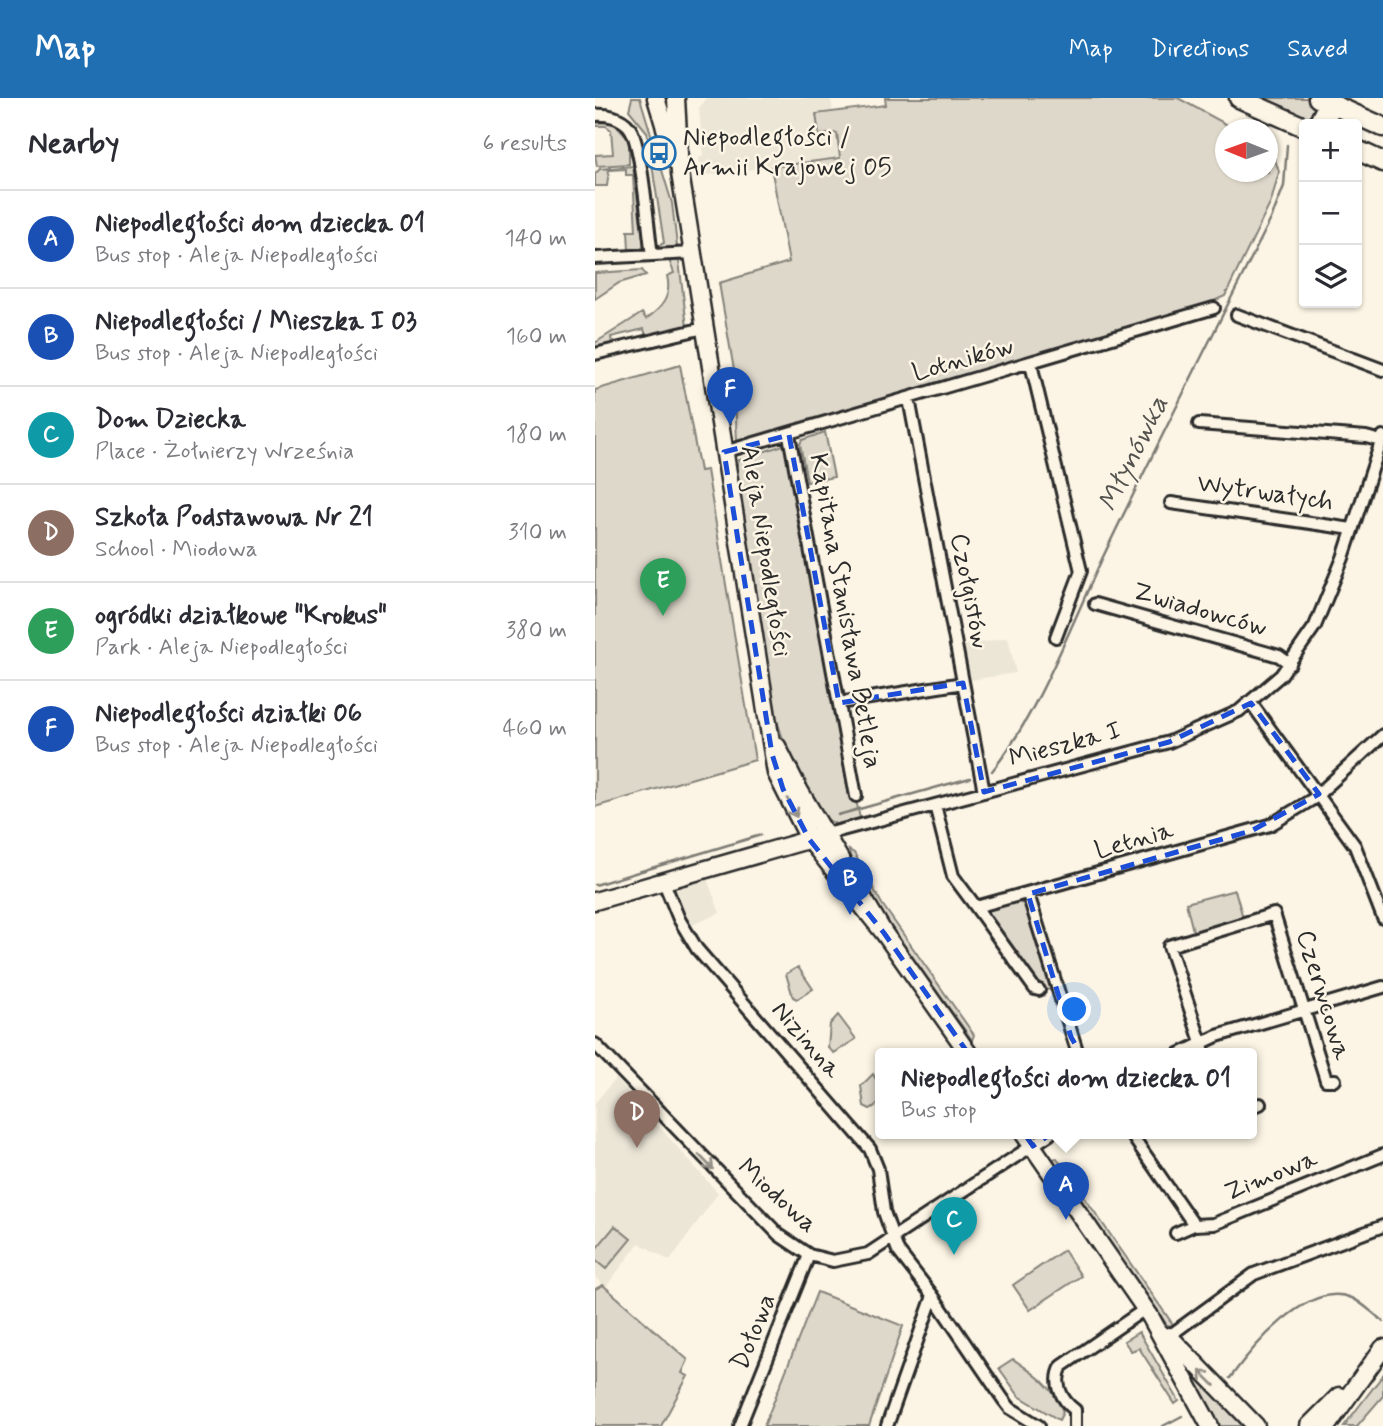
<!DOCTYPE html>
<html lang="en">
<head>
<meta charset="utf-8">
<style>
	:root { --surface:#fff; --page:#f7f7f7; --text:#2b2b33; --muted:#7c7c81; --line:#e1e1e2; --accent:#1f6fb2 }
	body { margin:0; font-family:Mynerve,sans-serif; background:var(--page); color:var(--text) }
	.controls { position:absolute; right:21px; top:21px; display:grid; overflow:hidden; border-radius:7px; box-shadow:0 2px 5px #0004 }
	.controls button { width:63px; height:63px; display:grid; place-items:center; padding:0; border:0; border-bottom:2px solid var(--line); background:var(--surface); color:var(--text); font:35px sans-serif }
	.compass { position:absolute; left:620px; top:21px; width:63px; height:63px; border-radius:50%; background:var(--surface); box-shadow:0 2px 5px #0004; rotate:271deg }
	.you { position:absolute; left:480px; top:912px; width:24px; height:24px; margin:-18px; border:5px solid #fff; border-radius:50%; background:#1a73e8; box-shadow:0 0 0 10px #1a73e833 }
	.badge { display:grid; place-items:center; width:46px; height:46px; border-radius:50%; background:var(--accent); color:#fff; font-size:23px; font-weight:700 }
	.pin { position:absolute; translate:-50% -58px; filter:drop-shadow(0 2px 4px #0008) }
	.pin::after { content:''; position:absolute; top:37px; width:24px; height:21px; background:inherit; clip-path:polygon(0 0,100% 0,50% 100%) }
	.popup { position:absolute; left:280px; top:950px; width:382px; height:91px; box-sizing:border-box; display:grid; place-content:center; border-radius:7px; background:var(--surface); filter:drop-shadow(0 2px 5px #0005); font-size:23px; white-space:nowrap; color:var(--muted) }
	.popup b { font-size:26px; color:var(--text) }
	.popup::after { content:''; position:absolute; left:50%; top:100%; margin-left:-14px; border:14px solid transparent; border-top-color:var(--surface) }
	.list { margin:0; padding:0; list-style:none }
	h2 { display:flex; justify-content:space-between; align-items:center; height:91px; margin:0; padding:0 28px; font-size:30px }
	h2 small { font-size:23px; font-weight:400; color:var(--muted) }
	.list li { display:grid; grid-template-columns:46px 1fr auto; gap:21px; align-items:center; box-sizing:border-box; height:98px; padding:0 28px; border-top:2px solid var(--line) }
	.list b { display:block; font-size:26px; white-space:nowrap }
	.list p { margin:0; font-size:23px; white-space:nowrap; color:var(--muted) }
	.list em { font-size:23px; font-style:normal; color:var(--muted) }
	.icon { flex:none; width:38px; height:38px; fill:none; stroke:currentColor; stroke-width:2; stroke-linecap:round; stroke-linejoin:round }
	.map { position:relative; flex:none; width:788px; height:1328px; overflow:hidden }
	header { display:flex; align-items:center; gap:42px; box-sizing:border-box; height:98px; padding:0 35px; background:var(--accent); color:#fff }
	header strong { font-size:33px }
	nav { display:flex; gap:38px; margin-inline-start:auto; font-size:24px }
	main { display:flex }
	aside { flex:1; background:var(--surface) }
	.map>svg:first-child { display:block }
	.built { fill:#ece6d7 }
	.green { fill:#ded8ca; stroke:#84827a; stroke-width:2 }
	.lines { fill:none; stroke-linecap:round; stroke-linejoin:round }
	.stream { stroke:#7d7b74; stroke-width:2.5 }
	.street-casing { stroke:#2b2b2b; stroke-width:16 }
	.secondary-casing { stroke:#2b2b2b; stroke-width:21 }
	.primary-casing { stroke:#2b2b2b; stroke-width:23 }
	.street { stroke:#fcf5e5; stroke-width:10 }
	.secondary { stroke:#fcf5e5; stroke-width:16 }
	.primary { stroke:#fcf5e5; stroke-width:18 }
	.oneway { stroke:#949088 }
	.marked { fill:none; stroke:#1d4ed8; stroke-width:5; stroke-dasharray:14 9; stroke-linejoin:round }
	.labels { text-anchor:middle; dominant-baseline:central; stroke-width:5; stroke-linejoin:round; paint-order:stroke }
	.poi-label { font-size:26px; fill:#2b2b2b; stroke:#fcf5e5; text-anchor:start }
	.street-label { font-size:26px; fill:#2b2b2b; stroke:#fcf5e5 }
	.water-label { font-size:28px; font-style:italic; fill:#545350; stroke:#fcf5e5 }
</style>
</head>
<body>
<header>
<strong>Map</strong>
<nav><a>Map</a><a>Directions</a><a>Saved</a></nav>
</header>
<main>
<aside>
<h2>Nearby<small>6 results</small></h2>
<ul class="list">
<li><span class="badge" style="background:#1a4fb4">A</span><div><b>Niepodległości dom dziecka 01</b><p>Bus stop · Aleja Niepodległości</p></div><em>140 m</em></li>
<li><span class="badge" style="background:#1a4fb4">B</span><div><b>Niepodległości / Mieszka I 03</b><p>Bus stop · Aleja Niepodległości</p></div><em>160 m</em></li>
<li><span class="badge" style="background:#0f9aa8">C</span><div><b>Dom Dziecka</b><p>Place · Żołnierzy Września</p></div><em>180 m</em></li>
<li><span class="badge" style="background:#8d6e63">D</span><div><b>Szkoła Podstawowa Nr 21</b><p>School · Miodowa</p></div><em>310 m</em></li>
<li><span class="badge" style="background:#2e9e5b">E</span><div><b>ogródki działkowe &quot;Krokus&quot;</b><p>Park · Aleja Niepodległości</p></div><em>380 m</em></li>
<li><span class="badge" style="background:#1a4fb4">F</span><div><b>Niepodległości działki 06</b><p>Bus stop · Aleja Niepodległości</p></div><em>460 m</em></li>
</ul>
</aside>
<div class="map">
<svg width="788" height="1328" viewBox="0 0 788 1328">
	<rect width="100%" height="100%" fill="#fcf5e5"/>
	<filter id="ink" filterUnits="userSpaceOnUse"><feTurbulence type="fractalNoise" baseFrequency=".0143" numOctaves="2"/><feDisplacementMap in="SourceGraphic" scale="14" xChannelSelector="R" yChannelSelector="G"/><feConvolveMatrix kernelMatrix="1 2 1 2 8 2 1 2 1" color-interpolation-filters="sRGB"/></filter>
	<g filter="url(#ink)">
		<path class="built" d="M 112,0 L 236,0 L 238,14 L 221,16 L 224,36 L 242,35 L 245,60 L 105,78 L 104,60 L 108,58 L 104,10 Z
			M 413,539 L 421,575 L 376,582 L 369,548 Z
			M 111,778 L 125,815 L 93,829 L 77,793 L 78,788 Z
			M 21,980 L 123,1095 L 75,1163 L 44,1145 L 11,1189 L 0,1179 L 0,1005 Z"/>
		<path class="green" d="M 37,0 L 45,0 L 77,105 L 82,148 L 79,152 L 68,152 L 61,149 L 69,145 L 52,34 L 34,12 Z
			M 290,0 L 583,0 L 640,31 L 631,32 L 631,74 L 673,74 L 673,49 L 677,52 L 684,74 L 676,104 L 630,198 L 610,207 L 142,345 L 139,272 L 124,185 L 194,164 L 176,69 L 245,60 L 242,35 L 224,37 L 221,16 L 291,7 Z
			M 660,0 L 711,0 L 729,8 L 719,25 Z
			M 18,24 L 34,42 L 34,66 L 2,68 L 0,57 L 18,56 L 16,32 L 11,28 L 0,28 L 0,25 Z
			M 38,68 L 49,148 L 46,151 L 34,152 L 33,133 L 41,133 L 38,77 L 31,77 L 31,71 L 14,72 L 12,88 L 0,88 L 0,76 L 5,71 Z
			M 74,162 L 84,163 L 92,229 L 51,238 L 49,231 L 16,239 L 17,246 L 0,251 L 0,245 L 47,215 L 51,221 C 67,210 77,198 72,178 L 79,175 Z
			M 47,172 L 51,177 L 24,185 L 0,201 L 0,175 Z
			M 85,267 L 105,373 L 112,372 L 160,662 L 0,709 L 0,292 Z
			M 230,334 L 239,379 L 212,384 L 205,346 L 207,342 Z
			M 191,346 L 255,702 L 261,702 L 265,720 L 246,727 C 215,726 185,635 178,609 L 140,372 L 144,362 Z
			M 254,752 L 259,755 L 287,806 L 379,937 L 377,942 L 280,807 L 256,763 Z
			M 640,792 L 649,823 L 599,837 L 591,805 Z
			M 422,803 L 432,808 L 458,893 L 447,890 L 391,811 Z
			M 203,869 L 218,891 L 202,901 L 198,899 L 191,876 Z
			M 243,917 L 261,941 L 239,955 L 233,950 L 235,926 Z
			M 278,976 L 285,988 L 285,1005 L 275,1011 L 269,1008 L 266,988 Z
			M 462,1060 L 579,1228 L 572,1227 L 457,1061 Z
			M 20,1128 L 36,1141 L 11,1171 L 0,1162 L 0,1152 Z
			M 469,1152 L 486,1178 L 435,1212 L 418,1187 Z
			M 8,1187 L 93,1262 L 87,1275 L 93,1278 L 66,1328 L 0,1328 L 0,1191 Z
			M 222,1194 L 308,1228 L 274,1328 L 169,1328 Z
			M 544,1234 L 584,1303 L 580,1306 L 544,1250 L 536,1253 L 529,1243 Z
			M 418,1261 C 437,1274 460,1289 468,1314 L 464,1322 L 424,1298 L 404,1270 Z
			M 588,1263 L 653,1328 L 621,1328 Z
			M 788,1277 L 788,1298 L 762,1328 L 749,1328 Z"/>
		<g class="lines">
			<path class="stream" d="M 397,673 C 441,620 477,525 507,461 C 562,346 619,234 676,121 L 689,88 L 692,47
				M 243,717 L 375,680
				M 0,787 L 166,737
				M 635,1280 C 657,1250 713,1181 757,1200 C 768,1205 778,1216 788,1223
				M 568,1328 L 587,1318"/>
			<defs>
				<path id="street" d="M 0,17 C 12,16 26,19 34,29 C 47,44 53,133 57,157
					M 0,160 L 97,155
					M 642,217 L 788,272
					M 0,256 L 109,230
					M 436,266 L 486,473 L 461,539
					M 314,301 L 389,694
					M 604,326 L 771,339 L 786,343
					M 194,337 L 261,698
					M 129,354 L 619,210
					M 576,405 L 757,431
					M 500,506 L 684,558 L 695,566
					M 244,605 L 368,585
					M 656,605 L 760,748 L 788,820
					M 340,707 L 358,778 L 381,809 L 675,727 L 718,701 L 788,637
					M 232,736 L 574,644 L 644,613 L 686,577 L 720,528 L 748,460 L 788,338
					M 68,782 L 84,821 L 102,851 L 275,1051 L 283,1071 L 289,1114 L 303,1153 L 338,1198 L 408,1301 L 415,1310 L 444,1328
					M 433,796 L 483,956
					M 381,809 L 440,891 L 444,892
					M 0,946 L 184,1137 L 214,1157 L 238,1163 L 273,1156 L 455,1036
					M 584,956 L 622,938 L 788,889
					M 610,956 L 574,848 L 679,816 L 731,982 L 740,982
					M 656,1009 L 665,1006
					M 536,1036 L 599,1127
					M 581,1135 L 599,1127 L 619,1126 L 788,1057
					M 570,1241 L 659,1176 L 788,1128
					M 145,1328 L 214,1157
					M 292,1328 L 338,1198
					M 480,1328 L 480,1312 C 466,1302 458,1284 467,1268 L 550,1211"/>
				<path id="secondary" d="M 61,0 L 80,63
					M 81,0 L 85,75 L 181,675 L 214,741 L 289,835
					M 182,648 L 203,690 L 289,835 L 374,956
					M 0,803 L 223,739
					M 429,1036 L 555,1218 L 615,1328
					M 574,1238 L 661,1328
					M 714,1328 L 744,1298
					M 732,1328 L 788,1250"/>
				<path id="primary" d="M 644,0 L 709,29
					M 723,0 L 788,29
					M 723,26 L 729,14 L 744,9
					M 762,52 L 788,64"/>
			</defs>
			<use href="#street" class="street-casing"/>
			<use href="#secondary" class="secondary-casing"/>
			<use href="#primary" class="primary-casing"/>
			<use href="#street" class="street"/>
			<use href="#secondary" class="secondary"/>
			<use href="#primary" class="primary"/>
		</g>
		<defs><path id="oneway-shaft" d="M-6 0H5M1.5-3L5.5 0L1.5 3" fill="none" stroke-width="1.6" stroke-linecap="round" stroke-linejoin="round" transform="scale(1.75)"/></defs>
		<g class="oneway">
			<use href="#oneway-shaft" transform="translate(197 710) rotate(63)"/>
			<use href="#oneway-shaft" transform="translate(111 1064) rotate(46)"/>
			<use href="#oneway-shaft" transform="translate(612 1280) rotate(-135)"/>
		</g>
	</g>
	<path class="marked" d="M 194,337 L 244,605 L 368,585 L 389,694 L 574,644 L 656,605 L 724,696 L 656,733 L 433,796 L 476,939 L 511,999 L 438,1048 L 289,835 L 214,741 L 188,691 L 177,656 L 129,354 Z"/>
	<defs>
		<symbol id="bus-ring" viewBox="-11 -11 22 22"><circle r="9.5" fill="#fcf5e5" stroke="#1f6fb2" stroke-width="1.5"/><path d="M-5-6H5V4H4V6H2V4H-2V6H-4V4H-5ZM-3.5-4V0h7V-4ZM-3.5 1.2v1.5H-2V1.2ZM2 1.2v1.5H3.5V1.2Z" fill="#1f6fb2"/></symbol>
	</defs>
	<g fill-rule="evenodd">
		<use href="#bus-ring" x="45" y="36" width="38" height="38"/>
	</g>
	<g class="labels">
		<g class="poi-label">
			<text x="88" y="40">Niepodległości /<tspan x="88" dy="30">Armii Krajowej 05</tspan></text>
		</g>
		<g class="street-label">
			<text transform="translate(368 262) rotate(-16)">Lotników</text>
			<text transform="translate(670 395) rotate(8)">Wytrwałych</text>
			<text transform="translate(170 453) rotate(81)">Aleja Niepodległości</text>
			<text transform="translate(374 493) rotate(79)">Czołgistów</text>
			<text transform="translate(605 512) rotate(16)">Zwiadowców</text>
			<text transform="translate(250 513) rotate(80)">Kapitana Stanisława Betleja</text>
			<text transform="translate(470 647) rotate(-15)">Mieszka I</text>
			<text transform="translate(539 743) rotate(-16)">Letnia</text>
			<text transform="translate(728 897) rotate(73)">Czerwcowa</text>
			<text transform="translate(211 942) rotate(49)">Nizinna</text>
			<text transform="translate(676 1078) rotate(-22)">Zimowa</text>
			<text transform="translate(182 1098) rotate(42)">Miodowa</text>
			<text transform="translate(159 1234) rotate(-68)">Dołowa</text>
		</g>
		<g class="water-label">
			<text transform="translate(539 356) rotate(-64)">Młynówka</text>
		</g>
	</g>
</svg>
<div class="controls">
<button>+</button>
<button>−</button>
<button><svg class="icon" aria-label="layers" viewBox="0 0 24 24"><path d="M12 4l9 5-9 5-9-5zM3 14l9 5 9-5"/></svg></button>
</div>
<svg class="compass" viewBox="-18 -18 36 36"><path d="M0-13l5 13h-10z" fill="#e53935"/><path d="M0 13l5-13h-10z" fill="#7c7c81"/></svg>
<div class="you"></div>
<div class="pin badge" style="left:471px;top:1122px;background:#1a4fb4">A</div>
<div class="popup"><b>Niepodległości dom dziecka 01</b>Bus stop</div>
<div class="pin badge" style="left:255px;top:817px;background:#1a4fb4">B</div>
<div class="pin badge" style="left:359px;top:1157px;background:#0f9aa8">C</div>
<div class="pin badge" style="left:42px;top:1050px;background:#8d6e63">D</div>
<div class="pin badge" style="left:68px;top:518px;background:#2e9e5b">E</div>
<div class="pin badge" style="left:135px;top:327px;background:#1a4fb4">F</div>
</div>
</main>
</body>
</html>
